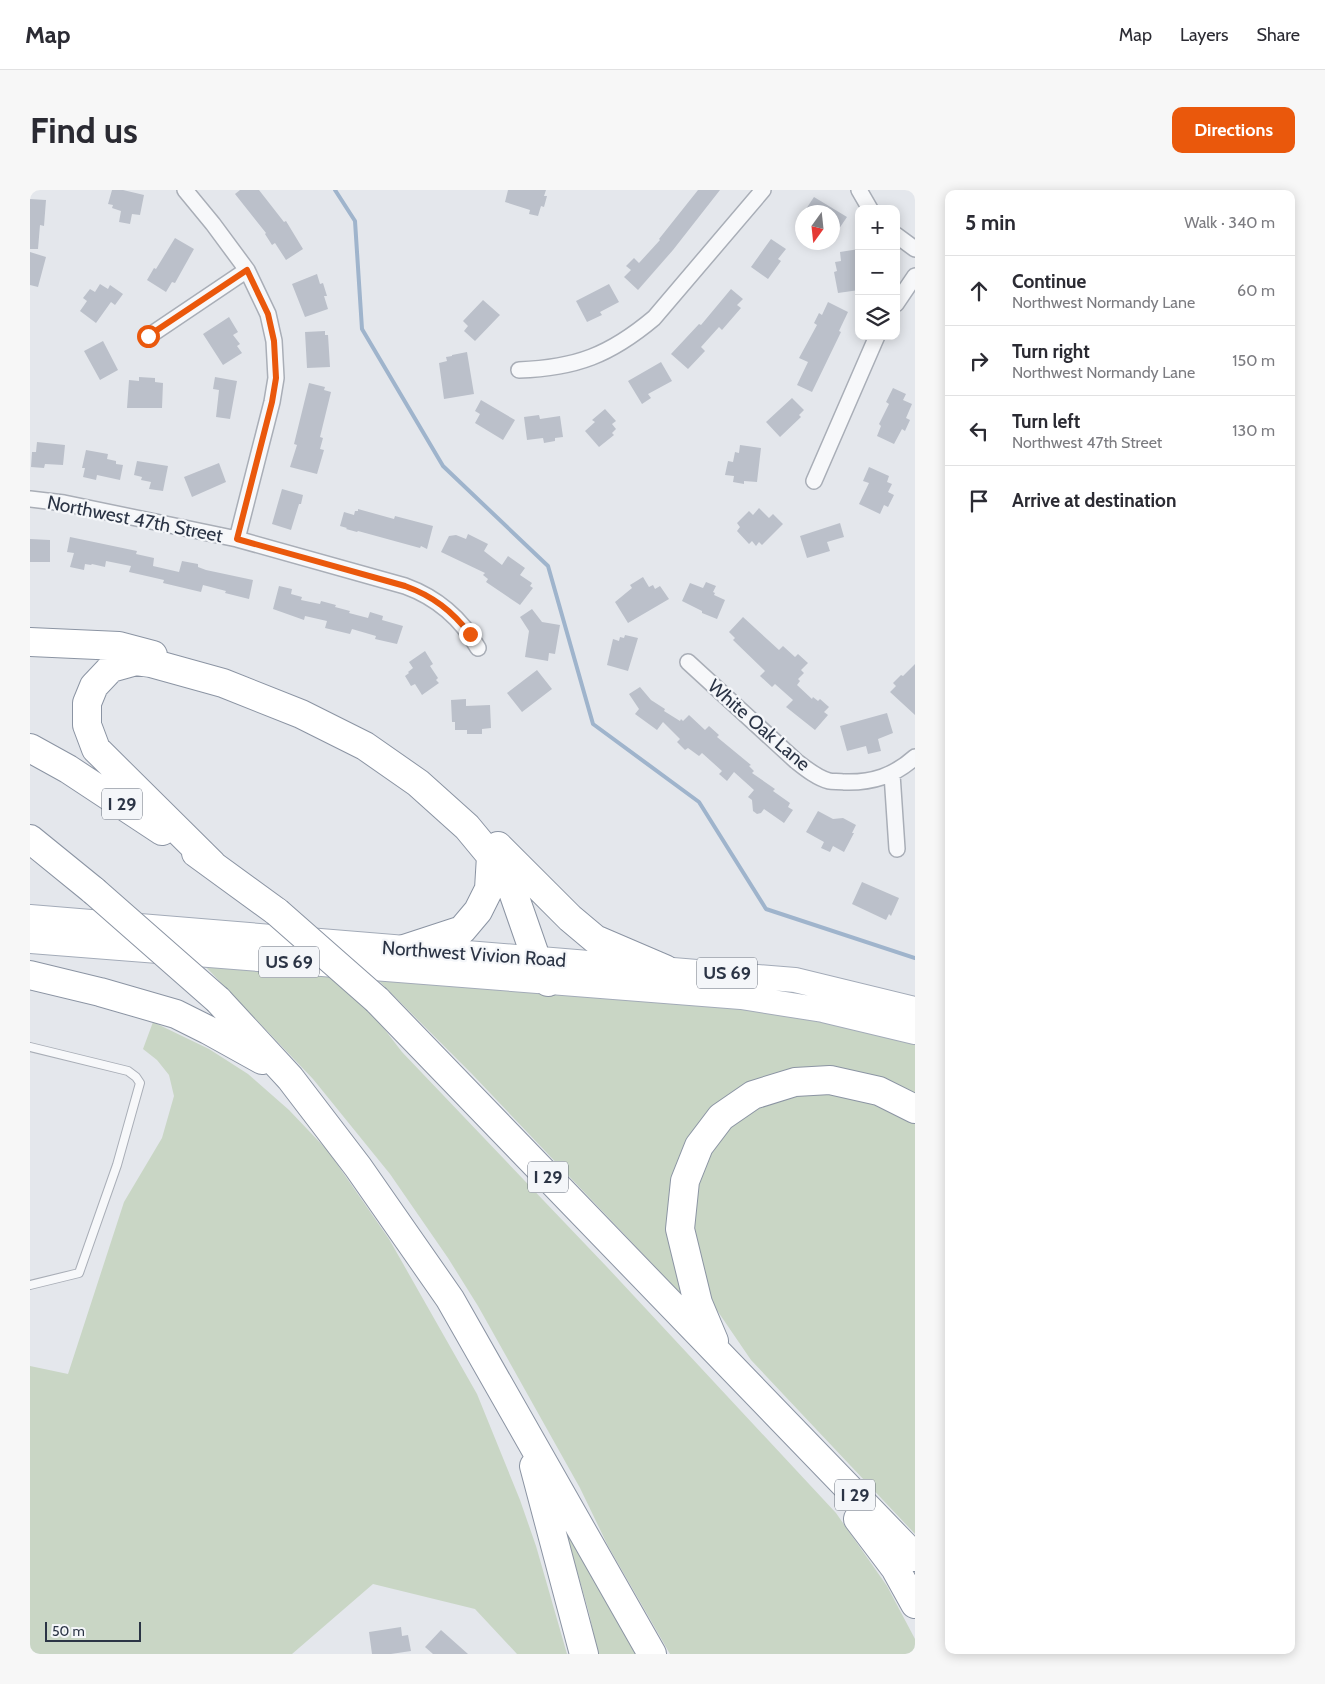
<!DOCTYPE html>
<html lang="en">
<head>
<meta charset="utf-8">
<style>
	:root { --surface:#fff; --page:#f7f7f7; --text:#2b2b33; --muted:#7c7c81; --line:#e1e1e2; --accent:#ea580c }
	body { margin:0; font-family:Cabin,sans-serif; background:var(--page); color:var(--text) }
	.controls { position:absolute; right:15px; top:15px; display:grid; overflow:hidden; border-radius:10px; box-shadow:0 2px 12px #0003 }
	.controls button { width:45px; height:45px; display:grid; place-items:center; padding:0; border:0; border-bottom:1px solid var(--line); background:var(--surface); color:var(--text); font:25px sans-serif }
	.compass { position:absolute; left:765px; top:15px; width:45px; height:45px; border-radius:50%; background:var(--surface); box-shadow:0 2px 12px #0003; rotate:195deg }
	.scale { position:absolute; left:15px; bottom:12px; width:96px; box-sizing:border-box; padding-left:5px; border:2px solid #2b3445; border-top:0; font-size:14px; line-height:18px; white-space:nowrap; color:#2b3445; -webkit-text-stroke:4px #f4f6f9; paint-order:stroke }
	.stop { position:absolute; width:15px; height:15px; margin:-11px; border:4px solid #ea580c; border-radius:50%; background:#fff }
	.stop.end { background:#ea580c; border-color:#fff; box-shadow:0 1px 5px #0008 }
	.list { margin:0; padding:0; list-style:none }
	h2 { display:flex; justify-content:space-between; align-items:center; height:65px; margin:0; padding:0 20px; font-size:21px }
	h2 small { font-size:16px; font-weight:400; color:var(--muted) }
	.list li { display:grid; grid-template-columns:32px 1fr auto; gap:15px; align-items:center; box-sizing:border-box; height:70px; padding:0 20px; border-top:1px solid var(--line) }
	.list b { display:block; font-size:19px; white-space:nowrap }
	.list p { margin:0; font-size:16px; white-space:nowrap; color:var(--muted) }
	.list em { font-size:16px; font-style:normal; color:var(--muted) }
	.icon { flex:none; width:28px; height:28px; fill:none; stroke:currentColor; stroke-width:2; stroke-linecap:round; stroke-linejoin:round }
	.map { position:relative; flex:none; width:885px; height:1464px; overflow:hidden; border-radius:10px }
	header { display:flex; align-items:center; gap:30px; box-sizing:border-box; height:70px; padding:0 25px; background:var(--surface); border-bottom:1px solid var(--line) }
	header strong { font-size:24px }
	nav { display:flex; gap:28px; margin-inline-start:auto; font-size:18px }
	.intro { display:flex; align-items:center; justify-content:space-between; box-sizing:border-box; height:120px; padding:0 30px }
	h1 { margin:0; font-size:35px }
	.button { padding:12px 22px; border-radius:10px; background:var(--accent); color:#fff; font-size:18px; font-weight:700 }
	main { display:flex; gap:30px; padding:0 30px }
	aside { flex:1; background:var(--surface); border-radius:10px; box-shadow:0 2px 12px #0003 }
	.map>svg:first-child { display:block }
	.green { fill:#c9d6c5 }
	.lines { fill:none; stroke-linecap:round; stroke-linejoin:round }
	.stream { stroke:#9fb4cc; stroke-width:4 }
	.building { fill:#bbc0ca }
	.service-casing { stroke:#a9aeb7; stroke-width:10 }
	.minor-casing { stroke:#a9aeb7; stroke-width:18 }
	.primary-casing { stroke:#a3abb8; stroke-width:26 }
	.motorway-casing { stroke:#8b94a3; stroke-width:30 }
	.service { stroke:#f7f8fa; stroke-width:8 }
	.minor { stroke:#f7f8fa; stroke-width:15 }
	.primary { stroke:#fff; stroke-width:24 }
	.motorway { stroke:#fff; stroke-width:28 }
	.motorway-bridge-casing { stroke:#8b94a3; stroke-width:30; stroke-linecap:butt }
	.motorway-bridge { stroke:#fff; stroke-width:28 }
	.route { stroke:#ea580c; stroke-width:6 }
	.labels { text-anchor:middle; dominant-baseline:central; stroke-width:4.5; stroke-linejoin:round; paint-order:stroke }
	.shield { fill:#f4f6f9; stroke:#676e7b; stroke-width:1 }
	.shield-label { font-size:18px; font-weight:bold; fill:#2b3445 }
	.street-label { font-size:19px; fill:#2b3445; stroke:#f4f6f9 }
</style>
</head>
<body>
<header>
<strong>Map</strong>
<nav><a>Map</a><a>Layers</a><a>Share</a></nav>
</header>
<div class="intro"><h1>Find us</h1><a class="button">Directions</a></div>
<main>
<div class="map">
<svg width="885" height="1464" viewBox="0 0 885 1464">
	<rect width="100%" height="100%" fill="#e4e7ec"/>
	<path class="green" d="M 174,775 L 299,784 L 349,832 L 372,862 L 577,1077 L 806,1323 L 857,1396 L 885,1449 L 885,1464 L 640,1464 L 578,1356 L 550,1298 L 448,1116 L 418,1068 L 360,984 L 283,889 Z
		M 348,790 L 758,823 L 861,846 L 885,854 L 885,911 L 782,882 L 667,946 L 655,1100 L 651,1104 L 442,884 Z
		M 123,832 L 179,859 L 218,884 L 259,920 L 298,961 L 359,1049 L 447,1204 L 490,1310 L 506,1356 L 537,1464 L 487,1464 L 445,1419 L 343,1394 L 262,1464 L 0,1464 L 0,1176 L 38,1184 L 94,1012 L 132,948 L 144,906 L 139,885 L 127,870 L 113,859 Z
		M 791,899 L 826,905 L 885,929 L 885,1344 L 721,1170 L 680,1110 L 664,1071 L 660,1007 L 685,951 L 705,929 L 747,906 Z
		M 536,1342 L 541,1346 L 607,1464 L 568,1464 L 559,1423 Z"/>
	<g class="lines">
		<path class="stream" d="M 305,0 L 325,31 L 332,139 L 413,276 L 518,376 L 563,534 L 669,612 L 736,719 L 885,768"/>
	</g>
	<path class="building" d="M 82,0 L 93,0 L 114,5 L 110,25 L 102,24 L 100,34 L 89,32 L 91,21 L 82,18 L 83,15 L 78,14 Z
		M 210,0 L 229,0 L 254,32 L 256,31 L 273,59 L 256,70 L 245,53 L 242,55 L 235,44 L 236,43 L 205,4 Z
		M 478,0 L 516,0 L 514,6 L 517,6 L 514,17 L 511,16 L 508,26 L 499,24 L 500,20 L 475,12 Z
		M 668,0 L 690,0 L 643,60 L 608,100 L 594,87 L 601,80 L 596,76 L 604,68 L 609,73 L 630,50 L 629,49 Z
		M 784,7 L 817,27 L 802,49 L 802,22 L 774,22 Z
		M 0,9 L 16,10 L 14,36 L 10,35 L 8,59 L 0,59 Z
		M 145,48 L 164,59 L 145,93 L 142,92 L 136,102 L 117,90 L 124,78 L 126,79 Z
		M 741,49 L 756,59 L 748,69 L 751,71 L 738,89 L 721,77 Z
		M 829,59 L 829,100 L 808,103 L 804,82 L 807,81 L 805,72 L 811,71 L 810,62 Z
		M 0,62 L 16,67 L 8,97 L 0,95 Z
		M 287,84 L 290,94 L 293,93 L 297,106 L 294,106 L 298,119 L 275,127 L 262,94 Z
		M 70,94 L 78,99 L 80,95 L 93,104 L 85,115 L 81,112 L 66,133 L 50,121 L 57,111 L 53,108 L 60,99 L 65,102 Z
		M 579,94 L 589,112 L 570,122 L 572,125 L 557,132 L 546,111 Z
		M 701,99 L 713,109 L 707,115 L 711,118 L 692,140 L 689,137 L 671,157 L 675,161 L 658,179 L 641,164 L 669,134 L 671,135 Z
		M 453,110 L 470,125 L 445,151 L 434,141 L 438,136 L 433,131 Z
		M 798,112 L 818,122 L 809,141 L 811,142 L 782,202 L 767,195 L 778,172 L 769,168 L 787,135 L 784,133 L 789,123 L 792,125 Z
		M 199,127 L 208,142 L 203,145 L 210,154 L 207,156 L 212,163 L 193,175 L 173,144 Z
		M 295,141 L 295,145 L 298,145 L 300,177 L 277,178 L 275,142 Z
		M 73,151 L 88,180 L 70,190 L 54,161 Z
		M 437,162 L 444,204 L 414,209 L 409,173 L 417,171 L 416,167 L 422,166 L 422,165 Z
		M 631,172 L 642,191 L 618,204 L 621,208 L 612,214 L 598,191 Z
		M 109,187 L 125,188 L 125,192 L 133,193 L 132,218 L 97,218 L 99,190 L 109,191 Z
		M 185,187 L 207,191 L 200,229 L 186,227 L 189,200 L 183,199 Z
		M 279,193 L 295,197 L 294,200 L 301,202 L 290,247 L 293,248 L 290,259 L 294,260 L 287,284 L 260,277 L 267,255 L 264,254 Z
		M 863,198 L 876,204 L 873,210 L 882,214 L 876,228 L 880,230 L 875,241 L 872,239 L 864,254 L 847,246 L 851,236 L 849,234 L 859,214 L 856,212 Z
		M 762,208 L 774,220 L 769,225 L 771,227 L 750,247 L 736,232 Z
		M 451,210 L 485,230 L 473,250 L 445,233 L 450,224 L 445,221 Z
		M 575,219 L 586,231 L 582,234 L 586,239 L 582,243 L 584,245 L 569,257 L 555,241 L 565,232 L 562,230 Z
		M 509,225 L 510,229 L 530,226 L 533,247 L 525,248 L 525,251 L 514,253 L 513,248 L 497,250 L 494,227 Z
		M 7,252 L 35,255 L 33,275 L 15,274 L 14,278 L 1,277 L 2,262 L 6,262 Z
		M 710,255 L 731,258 L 727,292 L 714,291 L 714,294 L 703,292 L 704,286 L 695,285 L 698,271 L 703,272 L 705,262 L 709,263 Z
		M 56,260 L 78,264 L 77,269 L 86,271 L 86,274 L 93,275 L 90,290 L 67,285 L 66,290 L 53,287 L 55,278 L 52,278 Z
		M 107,271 L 138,276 L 133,301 L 119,299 L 121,292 L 111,290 L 112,287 L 104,285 Z
		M 189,273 L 196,292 L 162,307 L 154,287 Z
		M 839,277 L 859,286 L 857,292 L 862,294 L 858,302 L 864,305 L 858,317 L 854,315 L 850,324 L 829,314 L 839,293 L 833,291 Z
		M 252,299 L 273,305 L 271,314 L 269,314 L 261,340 L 242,334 Z
		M 729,318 L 739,328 L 743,324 L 753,334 L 732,355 L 729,352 L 726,356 L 722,351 L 719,354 L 707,341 L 710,337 L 707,333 L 719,321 L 723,325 Z
		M 328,319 L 364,329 L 365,326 L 403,336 L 397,359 L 391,356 L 390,358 L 328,341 L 327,342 L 316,339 L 317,338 L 310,336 L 314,322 L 324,325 L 325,321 L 328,321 Z
		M 810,333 L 814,347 L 797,352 L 800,361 L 777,368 L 770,346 Z
		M 438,344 L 458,354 L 454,361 L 472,375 L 478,366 L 495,378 L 490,385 L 502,393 L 500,396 L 503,398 L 490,415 L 456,392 L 458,389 L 453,385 L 455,383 L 411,362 L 419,346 L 426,345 L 436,349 Z
		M 40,347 L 107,361 L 106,364 L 124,368 L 123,376 L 149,382 L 152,371 L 168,374 L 168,377 L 176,380 L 223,390 L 219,409 L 195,403 L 196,401 L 173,395 L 171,402 L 133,393 L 134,390 L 99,382 L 101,376 L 76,371 L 75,377 L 62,374 L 61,375 L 55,374 L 54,380 L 40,377 L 44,363 L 37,362 Z
		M 0,349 L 20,350 L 20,372 L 0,372 Z
		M 613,387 L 619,397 L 623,395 L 625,399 L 630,396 L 639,409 L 598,433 L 585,412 L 602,398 L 600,395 Z
		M 676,392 L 686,396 L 683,402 L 685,403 L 684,405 L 695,410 L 687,429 L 672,423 L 672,421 L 652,411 L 660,393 L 673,398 Z
		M 249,396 L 262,399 L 261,404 L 272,407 L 271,410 L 290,414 L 291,411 L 306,415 L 305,417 L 320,421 L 319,423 L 338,428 L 340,422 L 353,426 L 352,430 L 373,436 L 367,454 L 345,449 L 346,446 L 322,439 L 320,444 L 295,438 L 297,431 L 275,426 L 274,430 L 243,419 Z
		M 502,419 L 512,432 L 530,435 L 525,464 L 519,463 L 518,471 L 495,467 L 499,441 L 490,427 Z
		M 713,427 L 749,460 L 753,456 L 765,467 L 768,464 L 778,473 L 771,480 L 774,483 L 768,489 L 770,491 L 767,495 L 782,509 L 783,507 L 788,511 L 790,509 L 799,517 L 794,522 L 798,525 L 785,540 L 756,517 L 763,510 L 745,494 L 742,497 L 730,486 L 735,481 L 703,450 L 705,448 L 699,442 Z
		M 595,445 L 608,448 L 598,481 L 577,475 L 583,449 L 589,451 L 590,447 L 594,448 Z
		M 395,461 L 403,474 L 400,476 L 408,488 L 406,490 L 409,493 L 392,505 L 385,494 L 381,496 L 375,486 L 379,483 L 378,482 L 383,478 L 379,472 Z
		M 885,474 L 885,525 L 860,502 L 866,496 L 863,493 L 871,485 L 873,486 Z
		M 507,480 L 522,499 L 492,522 L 477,503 Z
		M 610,497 L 621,510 L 635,519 L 634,521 L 650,531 L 651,529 L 653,531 L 659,525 L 675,540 L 679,536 L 689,545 L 687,547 L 721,575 L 719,576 L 724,581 L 722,583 L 745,599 L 743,601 L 760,613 L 758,617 L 763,620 L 754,633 L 734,619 L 731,623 L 727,624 L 723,621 L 722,610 L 718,607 L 724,600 L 704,582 L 697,591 L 689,584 L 692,581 L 672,563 L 669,566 L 658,558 L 655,560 L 647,552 L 650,549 L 633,532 L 627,540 L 605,524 L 609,519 L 599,504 Z
		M 436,509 L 436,516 L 460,515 L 461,538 L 452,539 L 452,544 L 437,544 L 437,540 L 425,540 L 425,532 L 422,532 L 421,510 Z
		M 857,523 L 863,543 L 848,549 L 851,561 L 838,564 L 836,556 L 817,561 L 810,536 Z
		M 788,621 L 803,629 L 813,628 L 826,635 L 822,643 L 824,643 L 814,662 L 803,656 L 800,662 L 791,658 L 794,652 L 776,642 Z
		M 832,692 L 869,708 L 861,726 L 859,724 L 856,730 L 822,714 Z
		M 371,1437 L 372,1446 L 378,1445 L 381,1461 L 361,1464 L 342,1464 L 339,1442 Z
		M 411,1440 L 438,1464 L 403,1464 L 395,1457 Z"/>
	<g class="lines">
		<defs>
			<path id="service" d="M 0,857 L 98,881 L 106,887 L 110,893 L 87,975 L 49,1083 L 0,1095"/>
			<path id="minor" d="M 155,0 L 183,34 L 217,80 L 238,124 L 244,151 L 246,188 L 242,212 L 207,349
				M 829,0 L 840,19
				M 866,45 L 885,59
				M 866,114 L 885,86
				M 119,146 L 217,80
				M 489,180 C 546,178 580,165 624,128 L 733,0
				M 784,291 L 847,146
				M 0,309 L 34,313 L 207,349 L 375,396 C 408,408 431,428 448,458
				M 658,472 L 766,571 C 775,578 787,588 799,591 C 803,592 809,591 814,592 C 842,593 864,586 885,567
				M 862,584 L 867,659"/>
			<path id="primary" d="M 0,727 L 765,790 L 885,819
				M 0,751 L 711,807 L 793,820 L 885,842"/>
			<path id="motorway" d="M 0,452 L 89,456 L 123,465
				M 0,558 L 38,579 L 132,641
				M 0,649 L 64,701
				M 468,656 L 540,728 L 565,749 L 635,779
				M 166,663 L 247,722
				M 182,674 L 66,559 L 57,535 L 57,513 L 64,496 L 81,478 L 106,471 L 121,473 L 193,493 L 271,524 L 335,556 L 388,593 L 437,637 L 461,666 L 482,699 L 506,768 L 518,792
				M 374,759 L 432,740 L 448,721 L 459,699 L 461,666
				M 0,785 L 70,802 L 146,824 L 178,840 L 232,870
				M 188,810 L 260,888 L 328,977 L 420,1109 L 622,1464
				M 347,810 L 885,1367
				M 684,1151 L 668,1113 L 650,1039 L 655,991 L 669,956 L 691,927 L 723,905 L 765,892 L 800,890 L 849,901 L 885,919
				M 504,1276 L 554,1464
				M 828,1329 L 865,1378 L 885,1414"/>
		</defs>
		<use href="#service" class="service-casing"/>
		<use href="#minor" class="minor-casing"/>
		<use href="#primary" class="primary-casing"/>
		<use href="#motorway" class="motorway-casing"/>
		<use href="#service" class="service"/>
		<use href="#minor" class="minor"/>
		<use href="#primary" class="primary"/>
		<use href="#motorway" class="motorway"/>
		<defs>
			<path id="motorway-bridge" d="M 64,701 L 188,810
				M 247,722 L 347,810"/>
		</defs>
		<use href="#motorway-bridge" class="motorway-bridge-casing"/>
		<use href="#motorway-bridge" class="motorway-bridge"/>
	</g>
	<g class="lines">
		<path class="route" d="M 118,146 L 217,80 L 238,124 L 244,151 L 246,188 L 242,212 L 207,349 L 375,396 C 403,406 422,421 440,444"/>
	</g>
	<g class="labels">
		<g class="shield">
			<rect x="72" y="598.5" width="40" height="31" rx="4"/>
			<rect x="229" y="756.5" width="60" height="31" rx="4"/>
			<rect x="667" y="767.5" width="60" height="31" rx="4"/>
			<rect x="498" y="971.5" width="40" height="31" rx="4"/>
			<rect x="805" y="1289.5" width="40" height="31" rx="4"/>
		</g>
		<g class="shield-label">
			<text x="92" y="614">I 29</text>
			<text x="259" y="772">US 69</text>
			<text x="697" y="783">US 69</text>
			<text x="518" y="987">I 29</text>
			<text x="825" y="1305">I 29</text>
		</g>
		<g class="street-label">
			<text transform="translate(105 329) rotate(11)">Northwest 47th Street</text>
			<text transform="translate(729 535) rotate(41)">White Oak Lane</text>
			<text transform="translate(444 764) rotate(4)">Northwest Vivion Road</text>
		</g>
	</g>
</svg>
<div class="controls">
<button>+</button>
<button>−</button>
<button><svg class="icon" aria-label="layers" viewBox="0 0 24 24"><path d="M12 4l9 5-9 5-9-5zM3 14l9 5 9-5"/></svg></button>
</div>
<svg class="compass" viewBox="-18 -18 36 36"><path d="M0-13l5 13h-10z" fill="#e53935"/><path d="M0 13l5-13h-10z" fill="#7c7c81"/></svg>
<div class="scale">50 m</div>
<div class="stop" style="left:118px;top:146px"></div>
<div class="stop end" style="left:440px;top:444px"></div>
</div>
<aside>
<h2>5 min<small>Walk · 340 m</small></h2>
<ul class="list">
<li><svg class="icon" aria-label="ahead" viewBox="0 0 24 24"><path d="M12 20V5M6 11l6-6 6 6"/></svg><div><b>Continue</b><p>Northwest Normandy Lane</p></div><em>60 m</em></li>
<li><svg class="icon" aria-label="right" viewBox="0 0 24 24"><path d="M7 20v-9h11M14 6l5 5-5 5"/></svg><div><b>Turn right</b><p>Northwest Normandy Lane</p></div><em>150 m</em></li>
<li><svg class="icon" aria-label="left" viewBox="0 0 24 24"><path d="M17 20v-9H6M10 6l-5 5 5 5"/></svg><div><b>Turn left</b><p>Northwest 47th Street</p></div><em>130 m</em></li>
<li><svg class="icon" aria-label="arrive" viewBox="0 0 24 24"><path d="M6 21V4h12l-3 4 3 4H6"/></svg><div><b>Arrive at destination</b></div></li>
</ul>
</aside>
</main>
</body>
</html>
